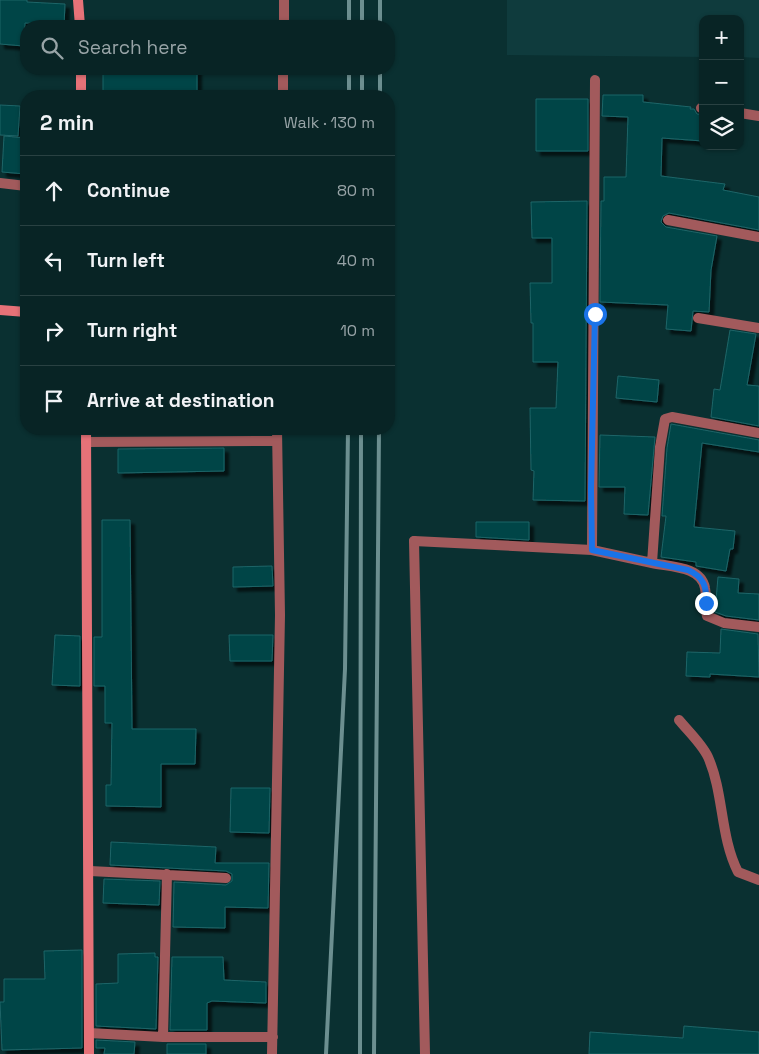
<!DOCTYPE html>
<html lang="en">
<head>
<meta charset="utf-8">
<style>
	:root { --surface:#082425; --page:#112c2d; --text:#f1f3f6; --muted:#98a4a7; --line:#294142 }
	body { margin:0; font-family:"Space Grotesk",sans-serif; background:var(--page); color:var(--text) }
	.controls { position:absolute; right:15px; top:15px; display:grid; overflow:hidden; border-radius:10px; box-shadow:0 1px 4px #0004 }
	.controls button { width:45px; height:45px; display:grid; place-items:center; padding:0; border:0; border-bottom:1px solid var(--line); background:var(--surface); color:var(--text); font:25px sans-serif }
	.stop { position:absolute; width:15px; height:15px; margin:-11px; border:4px solid #1a73e8; border-radius:50%; background:#fff }
	.stop.end { background:#1a73e8; border-color:#fff; box-shadow:0 1px 5px #0008 }
	.list { margin:0; padding:0; list-style:none }
	h2 { display:flex; justify-content:space-between; align-items:center; height:65px; margin:0; padding:0 20px; font-size:21px }
	h2 small { font-size:16px; font-weight:400; color:var(--muted) }
	.list li { display:grid; grid-template-columns:32px 1fr auto; gap:15px; align-items:center; box-sizing:border-box; height:70px; padding:0 20px; border-top:1px solid var(--line) }
	.list b { display:block; font-size:19px; white-space:nowrap }
	.list em { font-size:16px; font-style:normal; color:var(--muted) }
	.icon { flex:none; width:28px; height:28px; fill:none; stroke:currentColor; stroke-width:2; stroke-linecap:round; stroke-linejoin:round }
	.map { position:relative; flex:none; width:759px; height:1054px; overflow:hidden }
	.search { position:absolute; background:var(--surface); box-shadow:0 1px 4px #0004; left:20px; top:20px; width:375px; height:55px; display:flex; align-items:center; gap:12px; box-sizing:border-box; padding:0 18px; border-radius:20px; color:var(--muted); font-size:19px }
	.panel { position:absolute; background:var(--surface); box-shadow:0 1px 4px #0004; left:20px; top:90px; width:375px; height:345px; border-radius:20px }
	.map>svg:first-child { display:block }
	.built { fill:#0f3b3d }
	.building { fill:#004547; stroke:#1d6568; filter:url(#shadow) }
	.lines { fill:none; stroke-linecap:round; stroke-linejoin:round }
	.lane { stroke:#a25a5c; stroke-width:10 }
	.street { stroke:#a25a5c; stroke-width:10 }
	.secondary { stroke:#e67278; stroke-width:10 }
	.rail { stroke:#6c8f90; stroke-width:4 }
	.route { stroke:#1a73e8; stroke-width:6 }
</style>
</head>
<body>
<div class="map">
<svg width="759" height="1054" viewBox="0 0 759 1054">
	<defs>
		<filter id="shadow"><feDropShadow dx="4.5" dy="4.5" stdDeviation="1" flood-color="#0009"/></filter>
	</defs>
	<rect width="100%" height="100%" fill="#0a3031"/>
	<path class="built" d="M 507,0 L 759,0 L 759,58 L 740,57 L 740,19 L 703,19 L 703,57 L 507,55 Z"/>
	<path class="building" d="M 0,0 L 27,0 L 27,2 L 65,4 L 64,25 L 25,23 L 24,46 L 0,44 Z
		M 103,69 L 197,69 L 197,96 L 103,96 Z
		M 603,95 L 643,95 L 643,102 L 691,107 L 690,109 L 694,109 L 697,114 L 703,115 L 703,141 L 662,138 L 661,176 L 725,184 L 723,190 L 759,197 L 759,230 L 669,213 L 663,216 L 661,222 L 666,227 L 717,236 L 711,270 L 709,312 L 693,311 L 691,331 L 666,329 L 668,305 L 600,302 L 601,201 L 604,201 L 604,177 L 626,177 L 628,117 L 602,116 Z
		M 536,99 L 588,99 L 588,151 L 536,151 Z
		M 0,105 L 20,106 L 18,136 L 0,135 Z
		M 4,136 L 26,138 L 26,174 L 2,172 Z
		M 587,201 L 585,501 L 533,500 L 534,471 L 531,470 L 530,408 L 556,408 L 558,362 L 533,362 L 533,323 L 531,323 L 530,283 L 552,283 L 552,238 L 532,238 L 531,202 Z
		M 730,330 L 756,334 L 747,385 L 759,386 L 759,426 L 711,417 L 714,389 L 720,390 Z
		M 618,376 L 659,380 L 657,402 L 616,398 Z
		M 671,424 L 759,440 L 759,452 L 702,443 L 694,527 L 735,531 L 733,549 L 730,549 L 726,571 L 696,566 L 696,562 L 661,557 L 666,516 L 662,516 L 667,448 Z
		M 600,435 L 655,437 L 648,515 L 624,514 L 625,487 L 599,487 Z
		M 224,448 L 224,471 L 118,473 L 118,449 Z
		M 102,520 L 130,520 L 132,729 L 196,729 L 195,764 L 161,764 L 161,807 L 106,806 L 106,785 L 111,785 L 112,723 L 105,723 L 105,686 L 94,686 L 94,637 L 102,637 Z
		M 476,522 L 529,522 L 529,540 L 476,537 Z
		M 272,566 L 273,586 L 233,587 L 233,567 Z
		M 718,577 L 739,579 L 738,593 L 759,594 L 759,620 L 726,616 L 715,612 Z
		M 721,629 L 758,634 L 759,677 L 710,674 L 710,677 L 686,676 L 687,652 L 720,653 Z
		M 55,635 L 80,636 L 80,686 L 52,685 Z
		M 229,635 L 273,635 L 272,661 L 230,661 Z
		M 231,788 L 270,788 L 269,833 L 230,832 Z
		M 111,842 L 216,847 L 215,863 L 269,863 L 268,908 L 225,907 L 225,928 L 173,927 L 174,882 L 226,885 L 232,881 L 232,874 L 226,871 L 110,865 Z
		M 104,879 L 160,881 L 159,905 L 103,903 Z
		M 82,950 L 82,1048 L 2,1050 L 0,1002 L 4,1002 L 4,979 L 45,979 L 44,951 Z
		M 155,953 L 155,957 L 158,957 L 156,1029 L 96,1026 L 96,984 L 118,983 L 118,954 Z
		M 172,957 L 223,957 L 224,980 L 266,982 L 266,1003 L 212,1001 L 207,1003 L 207,1030 L 170,1030 Z
		M 684,1026 L 759,1032 L 759,1054 L 589,1054 L 590,1032 L 683,1038 Z
		M 96,1040 L 135,1042 L 134,1054 L 104,1054 L 105,1048 L 96,1048 Z
		M 167,1044 L 206,1044 L 206,1054 L 167,1054 Z"/>
	<g class="lines">
		<path class="lane" d="M 414,541 L 425,1054"/>
		<path class="street" d="M 284,26 L 284,0
			M 283,69 L 283,96
			M 701,108 L 703,108
			M 740,113 L 759,116
			M 0,183 L 26,186
			M 668,220 L 759,237
			M 698,318 L 759,328
			M 86,442 L 276,441
			M 414,541 L 592,550 L 652,563 L 660,447 L 665,419 L 672,417 L 759,433
			M 592,550 L 595,80
			M 652,563 C 670,567 701,566 705,588 C 707,597 704,606 707,616 L 724,623 L 759,627
			M 679,720 C 688,731 702,744 708,757 C 724,793 720,837 738,872 L 759,880
			M 90,871 L 226,878
			M 89,1033 L 163,1037 L 273,1037
			M 163,1037 L 167,874
			M 272,1054 L 280,615 L 277,429"/>
		<path class="secondary" d="M 78,0 L 80,26
			M 81,69 L 81,96
			M 0,310 L 26,312
			M 86,429 L 89,1054"/>
		<path class="rail" d="M 349,26 L 349,0
			M 362,26 L 362,0
			M 380,26 L 380,0
			M 349,96 L 349,69
			M 362,96 L 362,69
			M 380,96 L 380,69
			M 326,1054 L 345,669 L 348,429
			M 360,1054 L 361,429
			M 374,1054 L 379,429"/>
	</g>
	<g class="lines">
		<path class="route" d="M 595,314 L 591,489 L 592,550 L 688,570 C 704,577 707,587 706,603"/>
	</g>
</svg>
<div class="controls">
<button>+</button>
<button>−</button>
<button><svg class="icon" aria-label="layers" viewBox="0 0 24 24"><path d="M12 4l9 5-9 5-9-5zM3 14l9 5 9-5"/></svg></button>
</div>
<div class="stop" style="left:595px;top:314px"></div>
<div class="stop end" style="left:706px;top:603px"></div>
<div class="search"><svg class="icon" aria-label="search" viewBox="0 0 24 24"><circle cx="10" cy="10" r="6"/><path d="M15 15l6 6"/></svg>Search here</div>
<section class="panel">
<h2>2 min<small>Walk · 130 m</small></h2>
<ul class="list">
<li><svg class="icon" aria-label="ahead" viewBox="0 0 24 24"><path d="M12 20V5M6 11l6-6 6 6"/></svg><div><b>Continue</b></div><em>80 m</em></li>
<li><svg class="icon" aria-label="left" viewBox="0 0 24 24"><path d="M17 20v-9H6M10 6l-5 5 5 5"/></svg><div><b>Turn left</b></div><em>40 m</em></li>
<li><svg class="icon" aria-label="right" viewBox="0 0 24 24"><path d="M7 20v-9h11M14 6l5 5-5 5"/></svg><div><b>Turn right</b></div><em>10 m</em></li>
<li><svg class="icon" aria-label="arrive" viewBox="0 0 24 24"><path d="M6 21V4h12l-3 4 3 4H6"/></svg><div><b>Arrive at destination</b></div></li>
</ul>
</section>
</div>
</body>
</html>
